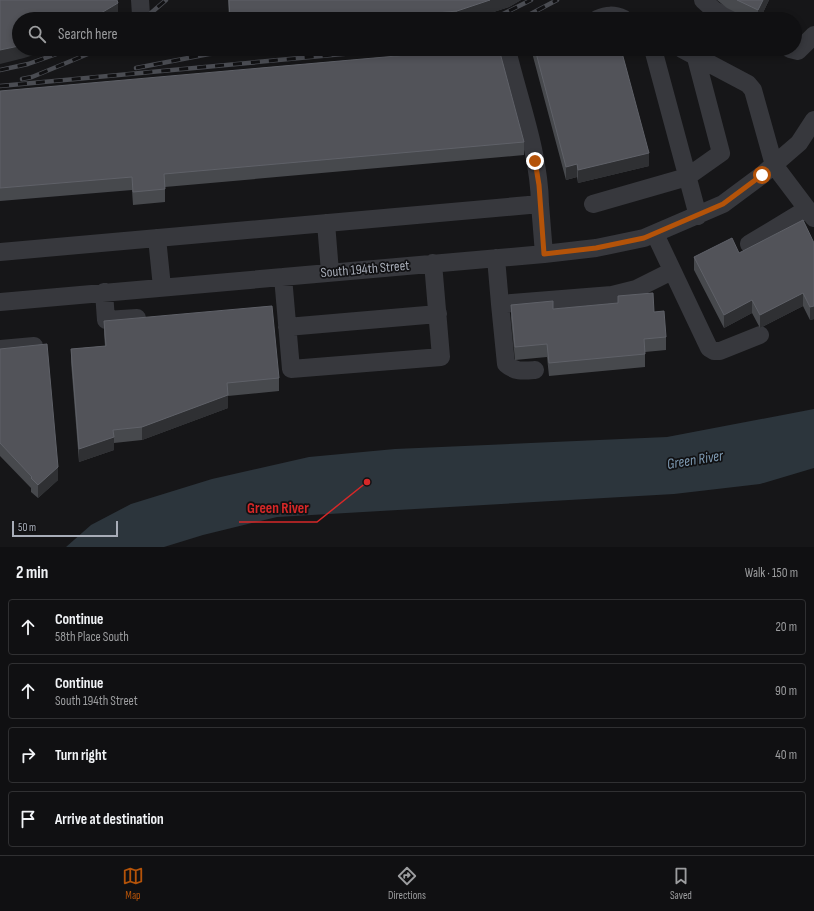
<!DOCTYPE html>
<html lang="en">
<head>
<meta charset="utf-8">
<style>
	:root { --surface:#101012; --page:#19191b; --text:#f1f3f6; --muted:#9c9d9f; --line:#303032; --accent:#b45309 }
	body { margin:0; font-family:"Sofia Sans Condensed",sans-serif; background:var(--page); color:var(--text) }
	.scale { position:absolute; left:12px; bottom:10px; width:106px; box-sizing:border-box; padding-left:4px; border:2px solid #a8adb8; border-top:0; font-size:11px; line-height:14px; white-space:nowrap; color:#a8adb8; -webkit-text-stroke:3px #111113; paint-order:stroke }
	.stop { position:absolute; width:12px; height:12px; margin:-9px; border:3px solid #b45309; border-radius:50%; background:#fff }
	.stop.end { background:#b45309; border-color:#fff; box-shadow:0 1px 4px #0008 }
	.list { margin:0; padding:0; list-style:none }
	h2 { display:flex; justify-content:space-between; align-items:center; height:52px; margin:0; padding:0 16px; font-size:17px }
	h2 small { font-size:13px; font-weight:400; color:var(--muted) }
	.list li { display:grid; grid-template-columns:26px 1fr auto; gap:12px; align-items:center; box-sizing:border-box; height:56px; margin:0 8px 8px; padding:0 8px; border:1px solid var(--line); border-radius:4px }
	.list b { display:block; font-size:15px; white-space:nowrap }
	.list p { margin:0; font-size:13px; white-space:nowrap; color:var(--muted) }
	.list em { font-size:13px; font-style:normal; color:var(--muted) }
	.icon { flex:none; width:22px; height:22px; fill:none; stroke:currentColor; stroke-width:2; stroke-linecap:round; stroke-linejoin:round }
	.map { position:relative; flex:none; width:814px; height:547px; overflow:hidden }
	.search { position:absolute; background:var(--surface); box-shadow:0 2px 6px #0003; left:12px; right:12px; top:12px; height:44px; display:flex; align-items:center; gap:10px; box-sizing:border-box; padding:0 14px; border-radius:22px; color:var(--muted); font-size:15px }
	.sheet { height:308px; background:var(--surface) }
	nav { display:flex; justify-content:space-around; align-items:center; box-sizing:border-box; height:56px; border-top:1px solid var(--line); background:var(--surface); font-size:11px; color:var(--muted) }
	nav a { display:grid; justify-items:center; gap:2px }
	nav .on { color:var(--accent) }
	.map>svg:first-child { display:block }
	.water { fill:#2c353c }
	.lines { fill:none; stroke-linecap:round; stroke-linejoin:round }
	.minor { stroke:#37383d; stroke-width:18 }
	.rail-casing { stroke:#4a4c52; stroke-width:4.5 }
	.rail { stroke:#111113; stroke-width:3; stroke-dasharray:9; stroke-linecap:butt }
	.wall { fill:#47494d }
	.shaded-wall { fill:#2f3033 }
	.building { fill:#525359; stroke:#5f6168 }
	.route { stroke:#b45309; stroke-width:5 }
	.labels { text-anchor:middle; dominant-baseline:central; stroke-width:3.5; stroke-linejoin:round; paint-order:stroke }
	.street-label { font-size:14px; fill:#a8adb8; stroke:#111113 }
	.water-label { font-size:15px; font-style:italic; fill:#7f9bb3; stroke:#111113 }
	.leader { fill:none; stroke:#d62828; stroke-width:1.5 }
	.callout-dot { fill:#d62828; stroke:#111113; stroke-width:1.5 }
	.callout-label { font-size:15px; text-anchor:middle; font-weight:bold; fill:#d62828; stroke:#111113; stroke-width:3.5; stroke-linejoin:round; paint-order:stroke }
</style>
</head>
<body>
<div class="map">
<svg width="814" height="547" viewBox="0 0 814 547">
	<rect width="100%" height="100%" fill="#161618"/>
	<path class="water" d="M 814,409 L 814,468 L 760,484 L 674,494 L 277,517 L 203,535 L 164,547 L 66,547 L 91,525 L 131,504 L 212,479 L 309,457 L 395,449 L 667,437 Z"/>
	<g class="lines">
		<path class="minor" d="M 140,0 L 141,15
			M 703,0 L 714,10 L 732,19
			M 597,19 C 607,15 613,14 624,19
			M 653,49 L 698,216
			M 682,49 L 748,84 L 753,90 L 774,165 L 814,218
			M 790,49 L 798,51 L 814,35
			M 508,54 C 520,103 539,153 540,204
			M 593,204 L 687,177 L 721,153 L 695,54
			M 326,223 L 330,272
			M 655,234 L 709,348 L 714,351 L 720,351 L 760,335
			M 157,238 L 162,287
			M 749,244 L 807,209
			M 0,252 L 540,204 L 544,254
			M 496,258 L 500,304
			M 283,277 L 291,369 L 441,357 L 433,263
			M 104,292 L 106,320 L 137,318
			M 0,302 L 544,254 L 596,248 L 644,238 L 723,204 L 762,175 L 799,143 L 814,120
			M 287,327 L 438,314
			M 0,349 L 34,346
			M 535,370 C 523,371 515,372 506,364 L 500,304 L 612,295 L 636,289 L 672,271"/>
		<defs>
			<path id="rail" d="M 144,19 L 166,0
				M 493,19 L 531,0
				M 521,19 L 557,0
				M 136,68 L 209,54 L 273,49
				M 0,70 L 28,64 L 71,49
				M 22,79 L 32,77 L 100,49
				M 0,86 L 397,49"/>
		</defs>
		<use href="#rail" class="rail-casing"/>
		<use href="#rail" class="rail"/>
	</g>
	<path class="wall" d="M 228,0 L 521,0 L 509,7 L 472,19 L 229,19 Z
		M 717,0 L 769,0 L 760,19 L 749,19 L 727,8 Z
		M 531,49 L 621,49 L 649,166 L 578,183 L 577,177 L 566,180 Z
		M 0,91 L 524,142 L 524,155 L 165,187 L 165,202 L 133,205 L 132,190 L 0,201 Z
		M 814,243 L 814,319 L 810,320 L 803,306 L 760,328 L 752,313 L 724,328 L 694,270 L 694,257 L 739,253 Z
		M 618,296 L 666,337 L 666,350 L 645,352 L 645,367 L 549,376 L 547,357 L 515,360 L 511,318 L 511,305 L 553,309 L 618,303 Z
		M 104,321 L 279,378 L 279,391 L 228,396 L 228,408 L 142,440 L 114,443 L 114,450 L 79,462 L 71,362 L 71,349 L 105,346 L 104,334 Z
		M 0,349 L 58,480 L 38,498 L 31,492 L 31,488 L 0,456 Z"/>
	<path class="shaded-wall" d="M 490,0 L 521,0 L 509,7 L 472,19 L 457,19 L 457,11 Z
		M 763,0 L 769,0 L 760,19 L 758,19 L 758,10 Z
		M 118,3 L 118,16 L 113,19 L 91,19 Z
		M 19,46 L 19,49 L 54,49 L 24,58 L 0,64 L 0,50 Z
		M 649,153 L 649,166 L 578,183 L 578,170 Z
		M 577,164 L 577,177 L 566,180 L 566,167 Z
		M 803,293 L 803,306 L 760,328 L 760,315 Z
		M 752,300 L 752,313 L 724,328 L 724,315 Z
		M 814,306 L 814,319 L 810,320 L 810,307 Z
		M 228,395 L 228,408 L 142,440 L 142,427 Z
		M 114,437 L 114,450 L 79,462 L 79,449 Z
		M 58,467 L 58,480 L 38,498 L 38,485 Z"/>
	<path class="building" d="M 0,0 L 117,0 L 118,3 L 91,19 L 19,19 L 19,46 L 0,50 Z
		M 229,0 L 490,0 L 457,11 L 377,19 L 230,19 Z
		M 737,0 L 763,0 L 758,10 Z
		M 612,14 L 613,19 L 593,19 Z
		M 476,49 L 499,49 L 524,142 L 164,174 L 165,189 L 133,192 L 132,177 L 0,188 L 0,91 Z
		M 535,49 L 621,49 L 649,153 L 578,170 L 577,164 L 566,167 Z
		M 803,220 L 814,243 L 814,306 L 810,307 L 803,293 L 760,315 L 752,300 L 724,315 L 694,257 L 732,238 L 739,253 Z
		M 653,293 L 654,312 L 664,311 L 666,337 L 644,339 L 645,354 L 549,363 L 547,344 L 515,347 L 511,305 L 553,301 L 553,309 L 618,303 L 618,296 Z
		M 272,306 L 279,378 L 227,383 L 228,395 L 142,427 L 113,430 L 114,437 L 79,449 L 71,349 L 106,346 L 104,321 Z
		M 47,344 L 58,467 L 38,485 L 31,478 L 32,477 L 0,443 L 0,349 Z"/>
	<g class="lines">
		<path class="route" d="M 535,161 L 539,185 L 544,254 L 596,248 L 644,238 L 723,204 L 762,175"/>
	</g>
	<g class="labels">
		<g class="street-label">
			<text transform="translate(365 269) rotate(-5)">South 194th Street</text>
		</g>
		<g class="water-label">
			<text transform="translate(695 460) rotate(-9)">Green River</text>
		</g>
	</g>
	<path class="leader" d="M367 482L317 522H239"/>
	<circle class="callout-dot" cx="367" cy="482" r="4"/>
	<g class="callout-label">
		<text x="278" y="513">Green River</text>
	</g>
</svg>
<div class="scale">50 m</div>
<div class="stop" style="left:762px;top:175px"></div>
<div class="stop end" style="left:535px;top:161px"></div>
<div class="search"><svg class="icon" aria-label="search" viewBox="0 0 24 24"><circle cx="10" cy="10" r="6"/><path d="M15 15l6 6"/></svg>Search here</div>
</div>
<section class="sheet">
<h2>2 min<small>Walk · 150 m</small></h2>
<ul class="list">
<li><svg class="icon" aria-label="ahead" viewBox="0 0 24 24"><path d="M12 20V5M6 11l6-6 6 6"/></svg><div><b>Continue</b><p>58th Place South</p></div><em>20 m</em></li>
<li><svg class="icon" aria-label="ahead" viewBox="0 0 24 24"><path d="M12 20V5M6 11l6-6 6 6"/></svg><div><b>Continue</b><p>South 194th Street</p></div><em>90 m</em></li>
<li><svg class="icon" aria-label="right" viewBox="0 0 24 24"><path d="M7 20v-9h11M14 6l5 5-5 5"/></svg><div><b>Turn right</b></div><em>40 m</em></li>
<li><svg class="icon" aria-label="arrive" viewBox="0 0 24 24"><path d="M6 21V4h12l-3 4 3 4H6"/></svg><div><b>Arrive at destination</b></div></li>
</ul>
</section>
<nav>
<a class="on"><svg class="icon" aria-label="map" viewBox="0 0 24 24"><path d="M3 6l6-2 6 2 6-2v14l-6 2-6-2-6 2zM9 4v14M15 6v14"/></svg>Map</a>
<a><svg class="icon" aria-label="directions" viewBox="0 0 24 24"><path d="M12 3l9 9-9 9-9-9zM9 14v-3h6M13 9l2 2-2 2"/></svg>Directions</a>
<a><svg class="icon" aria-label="saved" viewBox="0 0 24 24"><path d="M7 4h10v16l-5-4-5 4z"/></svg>Saved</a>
</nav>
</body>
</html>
